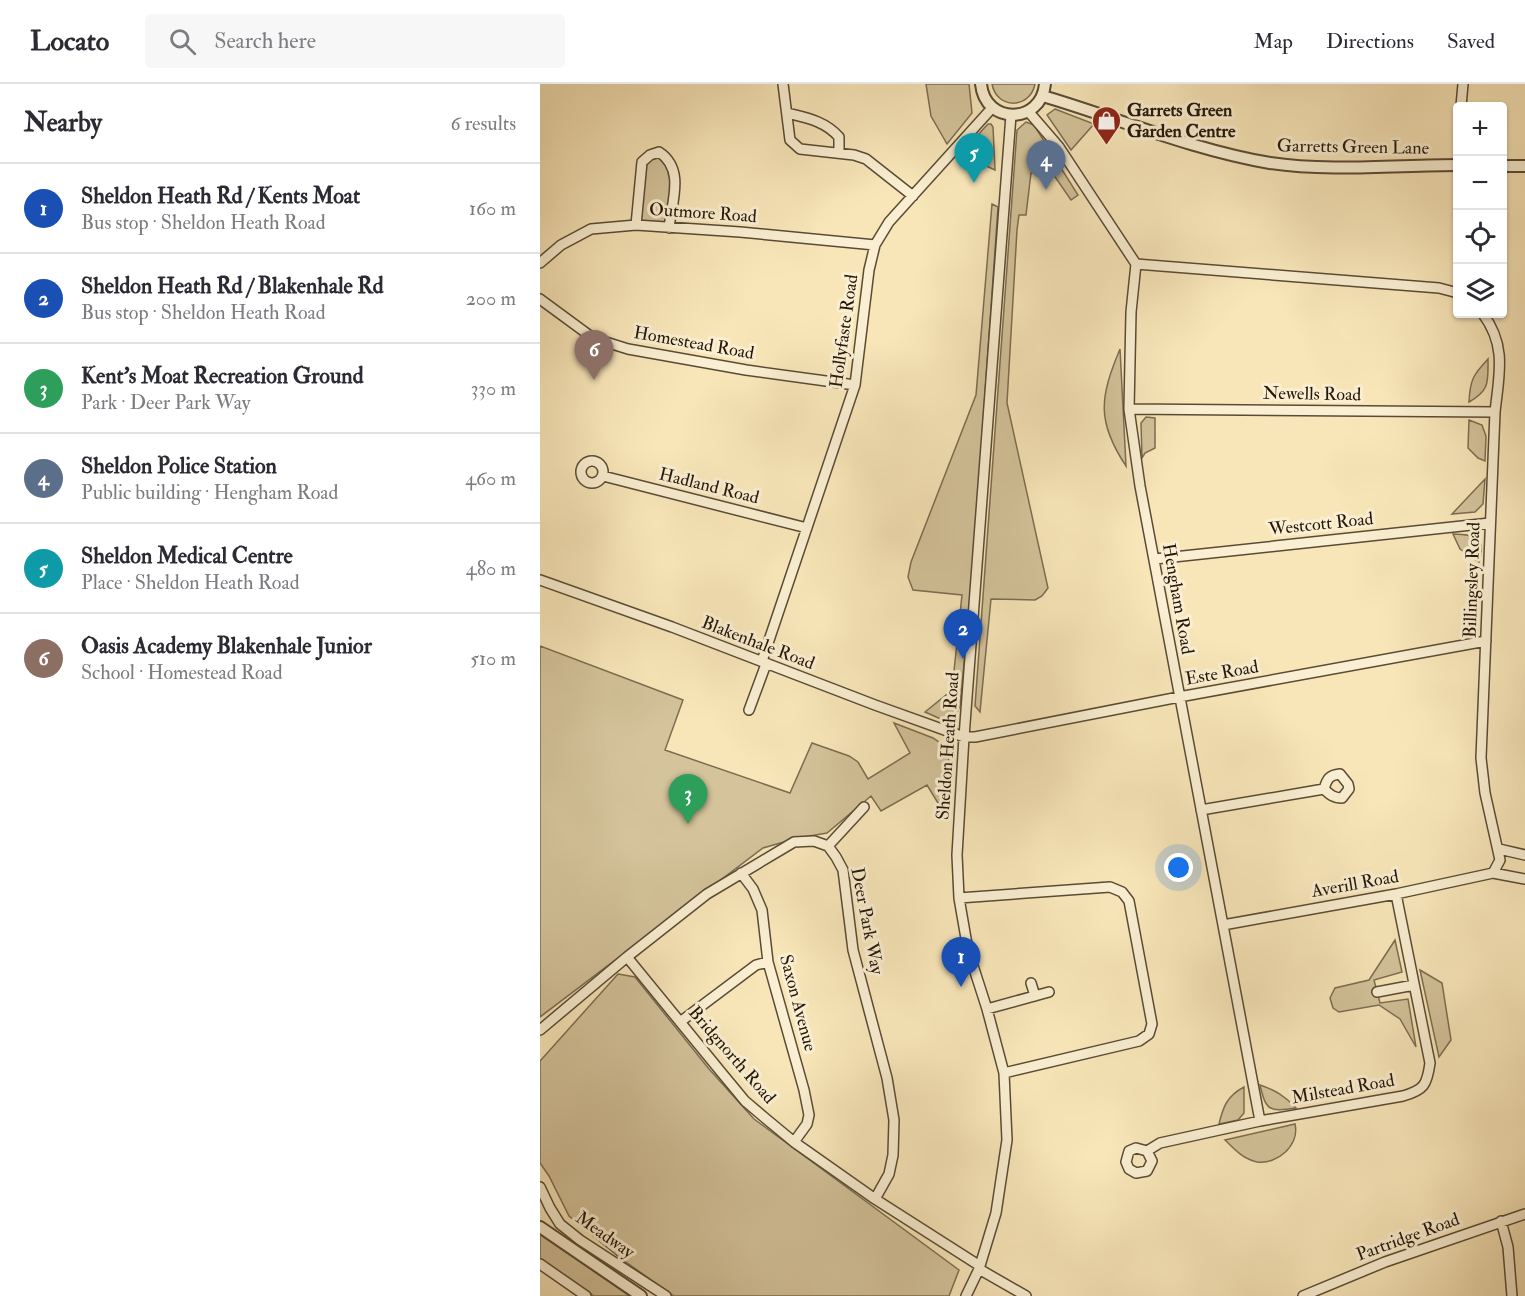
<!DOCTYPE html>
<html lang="en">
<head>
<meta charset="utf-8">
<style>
	:root { --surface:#fff; --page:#f7f7f7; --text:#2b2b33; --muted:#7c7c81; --line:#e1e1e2; --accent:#8f2418 }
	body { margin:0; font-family:"IM FELL Double Pica",serif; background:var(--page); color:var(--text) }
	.controls { position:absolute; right:18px; top:18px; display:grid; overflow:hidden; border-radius:6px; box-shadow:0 2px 4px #0004 }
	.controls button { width:54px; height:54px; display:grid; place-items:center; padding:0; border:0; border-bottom:2px solid var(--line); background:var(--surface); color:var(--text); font:30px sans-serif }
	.you { position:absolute; left:639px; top:784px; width:21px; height:21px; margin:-15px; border:4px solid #fff; border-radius:50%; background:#1a73e8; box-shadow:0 0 0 9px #1a73e833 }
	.badge { display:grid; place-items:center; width:39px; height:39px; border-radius:50%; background:var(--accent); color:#fff; font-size:20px; font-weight:700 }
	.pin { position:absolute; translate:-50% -50px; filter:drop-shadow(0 2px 3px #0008) }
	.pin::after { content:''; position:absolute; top:32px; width:21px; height:18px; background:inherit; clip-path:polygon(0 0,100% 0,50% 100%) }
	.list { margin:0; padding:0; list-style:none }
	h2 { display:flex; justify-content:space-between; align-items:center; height:78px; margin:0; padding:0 24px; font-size:26px }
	h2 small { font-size:20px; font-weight:400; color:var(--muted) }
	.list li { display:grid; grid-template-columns:39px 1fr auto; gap:18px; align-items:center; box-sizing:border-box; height:90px; padding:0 24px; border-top:2px solid var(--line) }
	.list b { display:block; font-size:22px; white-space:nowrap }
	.list p { margin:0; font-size:20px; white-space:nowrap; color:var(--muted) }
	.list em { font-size:20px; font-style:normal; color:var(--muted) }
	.icon { flex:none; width:33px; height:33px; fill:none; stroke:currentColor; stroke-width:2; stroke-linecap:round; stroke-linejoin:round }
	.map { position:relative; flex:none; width:985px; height:1212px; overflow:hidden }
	header { display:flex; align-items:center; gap:36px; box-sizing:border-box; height:84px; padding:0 30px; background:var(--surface); border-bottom:2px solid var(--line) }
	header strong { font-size:28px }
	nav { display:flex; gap:33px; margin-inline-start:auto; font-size:21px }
	.search { width:420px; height:54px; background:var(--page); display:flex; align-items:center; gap:15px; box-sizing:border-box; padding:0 21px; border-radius:6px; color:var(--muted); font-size:22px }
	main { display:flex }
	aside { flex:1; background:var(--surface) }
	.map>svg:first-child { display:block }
	.green { fill:#d4c39b; stroke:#7c6d52; stroke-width:1.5 }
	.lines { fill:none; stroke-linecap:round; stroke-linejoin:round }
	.minor-casing { stroke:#594b35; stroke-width:12 }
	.tertiary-casing { stroke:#594b35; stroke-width:14 }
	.minor { stroke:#faefd2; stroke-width:9 }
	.tertiary { stroke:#faefd2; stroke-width:10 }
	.labels { text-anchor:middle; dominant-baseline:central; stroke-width:6; stroke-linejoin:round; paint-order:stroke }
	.poi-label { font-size:18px; font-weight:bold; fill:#241709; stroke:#faefd2; text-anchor:start }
	.street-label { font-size:18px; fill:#241709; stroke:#faefd2 }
</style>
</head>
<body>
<header>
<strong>Locato</strong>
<div class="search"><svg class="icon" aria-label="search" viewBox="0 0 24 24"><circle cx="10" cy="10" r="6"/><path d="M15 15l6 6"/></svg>Search here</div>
<nav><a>Map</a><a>Directions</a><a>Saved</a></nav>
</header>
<main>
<aside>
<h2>Nearby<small>6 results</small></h2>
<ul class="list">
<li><span class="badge" style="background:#1a4fb4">1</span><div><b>Sheldon Heath Rd / Kents Moat</b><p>Bus stop · Sheldon Heath Road</p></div><em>160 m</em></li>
<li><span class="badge" style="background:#1a4fb4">2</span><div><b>Sheldon Heath Rd / Blakenhale Rd</b><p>Bus stop · Sheldon Heath Road</p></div><em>200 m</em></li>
<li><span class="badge" style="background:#2e9e5b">3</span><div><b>Kent's Moat Recreation Ground</b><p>Park · Deer Park Way</p></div><em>330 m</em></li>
<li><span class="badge" style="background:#5c6f8a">4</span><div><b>Sheldon Police Station</b><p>Public building · Hengham Road</p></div><em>460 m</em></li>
<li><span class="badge" style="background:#0f9aa8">5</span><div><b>Sheldon Medical Centre</b><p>Place · Sheldon Heath Road</p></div><em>480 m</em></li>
<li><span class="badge" style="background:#8d6e63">6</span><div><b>Oasis Academy Blakenhale Junior</b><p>School · Homestead Road</p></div><em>510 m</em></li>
</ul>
</aside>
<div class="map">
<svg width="985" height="1212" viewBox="0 0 985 1212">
	<rect width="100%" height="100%" fill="#f8e6b9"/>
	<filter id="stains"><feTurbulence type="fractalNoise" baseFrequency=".00333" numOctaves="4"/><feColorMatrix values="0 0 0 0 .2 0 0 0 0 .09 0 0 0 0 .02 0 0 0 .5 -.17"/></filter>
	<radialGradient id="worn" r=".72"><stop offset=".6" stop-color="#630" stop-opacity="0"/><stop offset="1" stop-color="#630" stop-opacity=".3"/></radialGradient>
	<path class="green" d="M 386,0 L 429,0 L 432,29 L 407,60 L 391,32 Z
		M 452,0 L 495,0 C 490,25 457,26 452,0 Z
		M 515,25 L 554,40 L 531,66 L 507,31 Z
		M 486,38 L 494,41 L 538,111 L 531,116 L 509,84 L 491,89 L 486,131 L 479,131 L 477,146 L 467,319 L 508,504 L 502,512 L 495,516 L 451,515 L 440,628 L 435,622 L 477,46 Z
		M 448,40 L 451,40 L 453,43 L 455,86 L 420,70 Z
		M 119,68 L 135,89 L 129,144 L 96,141 L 102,78 Z
		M 452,120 L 458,123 L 432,497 L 420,622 C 417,631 412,634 403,636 L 385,628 L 412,606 L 422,511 L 373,506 L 368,493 L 371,478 L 436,311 Z
		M 580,265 L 586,382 C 556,337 560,313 580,265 Z
		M 948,275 C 948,298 950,306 929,318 C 930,296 933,291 948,275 Z
		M 606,333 L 615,334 L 615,364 L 605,369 L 602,374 L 601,339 Z
		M 929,336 L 942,341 L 946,352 L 945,377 L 938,374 L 928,364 Z
		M 945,395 L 943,420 L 935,428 L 912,430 Z
		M 913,450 C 936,451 947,452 939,478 L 920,465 Z
		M 0,562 L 143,616 L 125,666 L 250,709 L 272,659 L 309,672 L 318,678 L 328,695 L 370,669 L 354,639 L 393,654 L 409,665 L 406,732 L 387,701 L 341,727 L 331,712 L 287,749 L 258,754 L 223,764 L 0,933 Z
		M 855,856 L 862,888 L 834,896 L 840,919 L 868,915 L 876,963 L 860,935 L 839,921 L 799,928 L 793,924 L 790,914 L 795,904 L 829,896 Z
		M 880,886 L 902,899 L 911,956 L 899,973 Z
		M 78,890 L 95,893 L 169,985 L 214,1035 L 419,1186 L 409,1212 L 134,1212 L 80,1174 L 29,1132 L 9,1092 L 0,1079 L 0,977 Z
		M 720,1001 C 735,1006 745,1012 756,1024 C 729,1028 726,1027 720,1001 Z
		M 704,1003 L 704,1029 L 698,1036 L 679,1040 C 683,1023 687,1012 704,1003 Z
		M 755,1040 C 760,1061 737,1081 717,1078 C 703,1075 694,1065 685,1056 Z
		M 0,1150 L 90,1212 L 54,1212 L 0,1175 Z"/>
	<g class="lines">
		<defs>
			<path id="minor" d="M 243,0 L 250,56 L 260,65 L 314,71 L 326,75 L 373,112
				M 921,22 L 923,0
				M 488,27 L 519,63 L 596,180 L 591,228 L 589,325 L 600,402 L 720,1037
				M 247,29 C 267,34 285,37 299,53 L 299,69
				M 96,141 L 102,78 L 110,71 L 119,68 C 145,85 132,117 129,144
				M 0,179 L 21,161 L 51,145 L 96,141 L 200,148 L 335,161
				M 596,180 L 899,204 L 918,209
				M 0,215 L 53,254 L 88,265 L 206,286 L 315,301
				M 589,325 L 955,328
				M41 388a11 11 0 1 1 22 0a11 11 0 1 1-22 0Z
				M 63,392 L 267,444
				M 615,475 L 950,439
				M 0,496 L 132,543 L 335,621 L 424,653 L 435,653 L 639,613 L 946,557
				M 222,577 L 315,301 L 329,186 L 335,161 L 349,138 L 452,24
				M 209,626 L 226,580
				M 661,726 L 784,705 C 790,711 794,714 802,714 L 809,705 L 808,700 L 800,690 C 789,691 787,695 784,705
				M 288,762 L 324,723
				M 959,765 L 985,771
				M 201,789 L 213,805 L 222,826 L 228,878 L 264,1006 L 269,1031 L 267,1040 L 254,1058
				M 953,789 L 985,795
				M 419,814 L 570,803 L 582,808 L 589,817 L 612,940 L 609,950 L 599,957 L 464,989
				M 683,841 L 856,810 L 953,789 L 960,776 L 945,709 L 941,674 L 955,328 C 959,291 967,262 943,230
				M 87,873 L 167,810 L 254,758 L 274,757 L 288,762 L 296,773 L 303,786 L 313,866 L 347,994 L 354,1036 L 353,1071 L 349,1090 L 335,1115
				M 491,899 L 495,912
				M 837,908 L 874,901
				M 447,925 L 509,908
				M 140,938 L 216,881 L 228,878
				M 0,946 L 87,873 L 181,988 L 205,1017 L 225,1034 L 254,1058 L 335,1115 L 440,1182
				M 607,1067 L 596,1064 L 589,1067 L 586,1078 L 589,1085 L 596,1089 L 607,1087 L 612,1077 L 607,1067 L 620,1059 L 720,1037 L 863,1012 C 884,1006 887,1001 890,979 L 856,810
				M 0,1103 L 10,1124 L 20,1140 L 40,1156 L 126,1212
				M 961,1137 L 968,1163 L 972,1212
				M 0,1180 L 46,1212
				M 439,1185 L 486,1212
				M 426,1212 L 439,1185 L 456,1129 L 467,1056 L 464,989 L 447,925 L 428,866 L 419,814 L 417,771 L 424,653 L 471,31
				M 763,1212 L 845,1178 L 985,1130"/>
			<path id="tertiary" d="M 441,0 C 445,41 501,41 505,0
				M 503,12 C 577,34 653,66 730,79 C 788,88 859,81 918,81
				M 962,82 L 985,82
				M 0,1143 L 101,1212"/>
		</defs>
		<use href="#minor" class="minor-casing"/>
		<use href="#tertiary" class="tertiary-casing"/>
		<use href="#minor" class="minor"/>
		<use href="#tertiary" class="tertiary"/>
	</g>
	<defs>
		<symbol id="shop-pin" viewBox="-11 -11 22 30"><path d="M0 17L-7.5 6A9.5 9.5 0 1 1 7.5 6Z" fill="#8f2418" stroke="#faefd2"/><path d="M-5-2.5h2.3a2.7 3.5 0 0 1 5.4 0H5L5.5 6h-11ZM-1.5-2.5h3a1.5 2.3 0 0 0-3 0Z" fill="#fff"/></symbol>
	</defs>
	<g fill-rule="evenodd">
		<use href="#shop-pin" x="550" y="20" width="33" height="45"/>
	</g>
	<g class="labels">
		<g class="poi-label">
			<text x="587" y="26">Garrets Green<tspan x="587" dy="21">Garden Centre</tspan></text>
		</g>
		<g class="street-label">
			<text transform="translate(813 63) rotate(1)">Garretts Green Lane</text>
			<text transform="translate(163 129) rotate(4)">Outmore Road</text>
			<text transform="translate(304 247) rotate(-82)">Hollyfaste Road</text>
			<text transform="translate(154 259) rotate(10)">Homestead Road</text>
			<text transform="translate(772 310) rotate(1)">Newells Road</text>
			<text transform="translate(169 402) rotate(14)">Hadland Road</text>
			<text transform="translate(781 440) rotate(-6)">Westcott Road</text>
			<text transform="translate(932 496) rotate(-88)">Billingsley Road</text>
			<text transform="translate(638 515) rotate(80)">Hengham Road</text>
			<text transform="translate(218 559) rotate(21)">Blakenhale Road</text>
			<text transform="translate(682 589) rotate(-10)">Este Road</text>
			<text transform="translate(408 662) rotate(-86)">Sheldon Heath Road</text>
			<text transform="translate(815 800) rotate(-10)">Averill Road</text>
			<text transform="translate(327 837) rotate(79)">Deer Park Way</text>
			<text transform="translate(258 919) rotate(75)">Saxon Avenue</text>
			<text transform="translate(192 971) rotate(49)">Bridgnorth Road</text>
			<text transform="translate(803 1005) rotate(-10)">Milstead Road</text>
			<text transform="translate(65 1151) rotate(35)">Meadway</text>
			<text transform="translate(868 1153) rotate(-20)">Partridge Road</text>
		</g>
	</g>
	<rect width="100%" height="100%" filter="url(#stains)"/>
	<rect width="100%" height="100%" fill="url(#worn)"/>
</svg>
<div class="controls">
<button>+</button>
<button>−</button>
<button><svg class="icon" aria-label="locate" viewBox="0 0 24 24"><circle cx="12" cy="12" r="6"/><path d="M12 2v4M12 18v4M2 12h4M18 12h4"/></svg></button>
<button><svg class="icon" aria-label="layers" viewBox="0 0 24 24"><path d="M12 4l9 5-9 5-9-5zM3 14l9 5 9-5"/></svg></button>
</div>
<div class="you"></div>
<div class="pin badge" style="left:421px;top:903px;background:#1a4fb4">1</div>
<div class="pin badge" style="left:423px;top:575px;background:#1a4fb4">2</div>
<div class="pin badge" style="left:148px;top:740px;background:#2e9e5b">3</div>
<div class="pin badge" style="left:506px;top:106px;background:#5c6f8a">4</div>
<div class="pin badge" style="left:434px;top:99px;background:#0f9aa8">5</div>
<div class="pin badge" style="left:54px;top:296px;background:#8d6e63">6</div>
</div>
</main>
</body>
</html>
